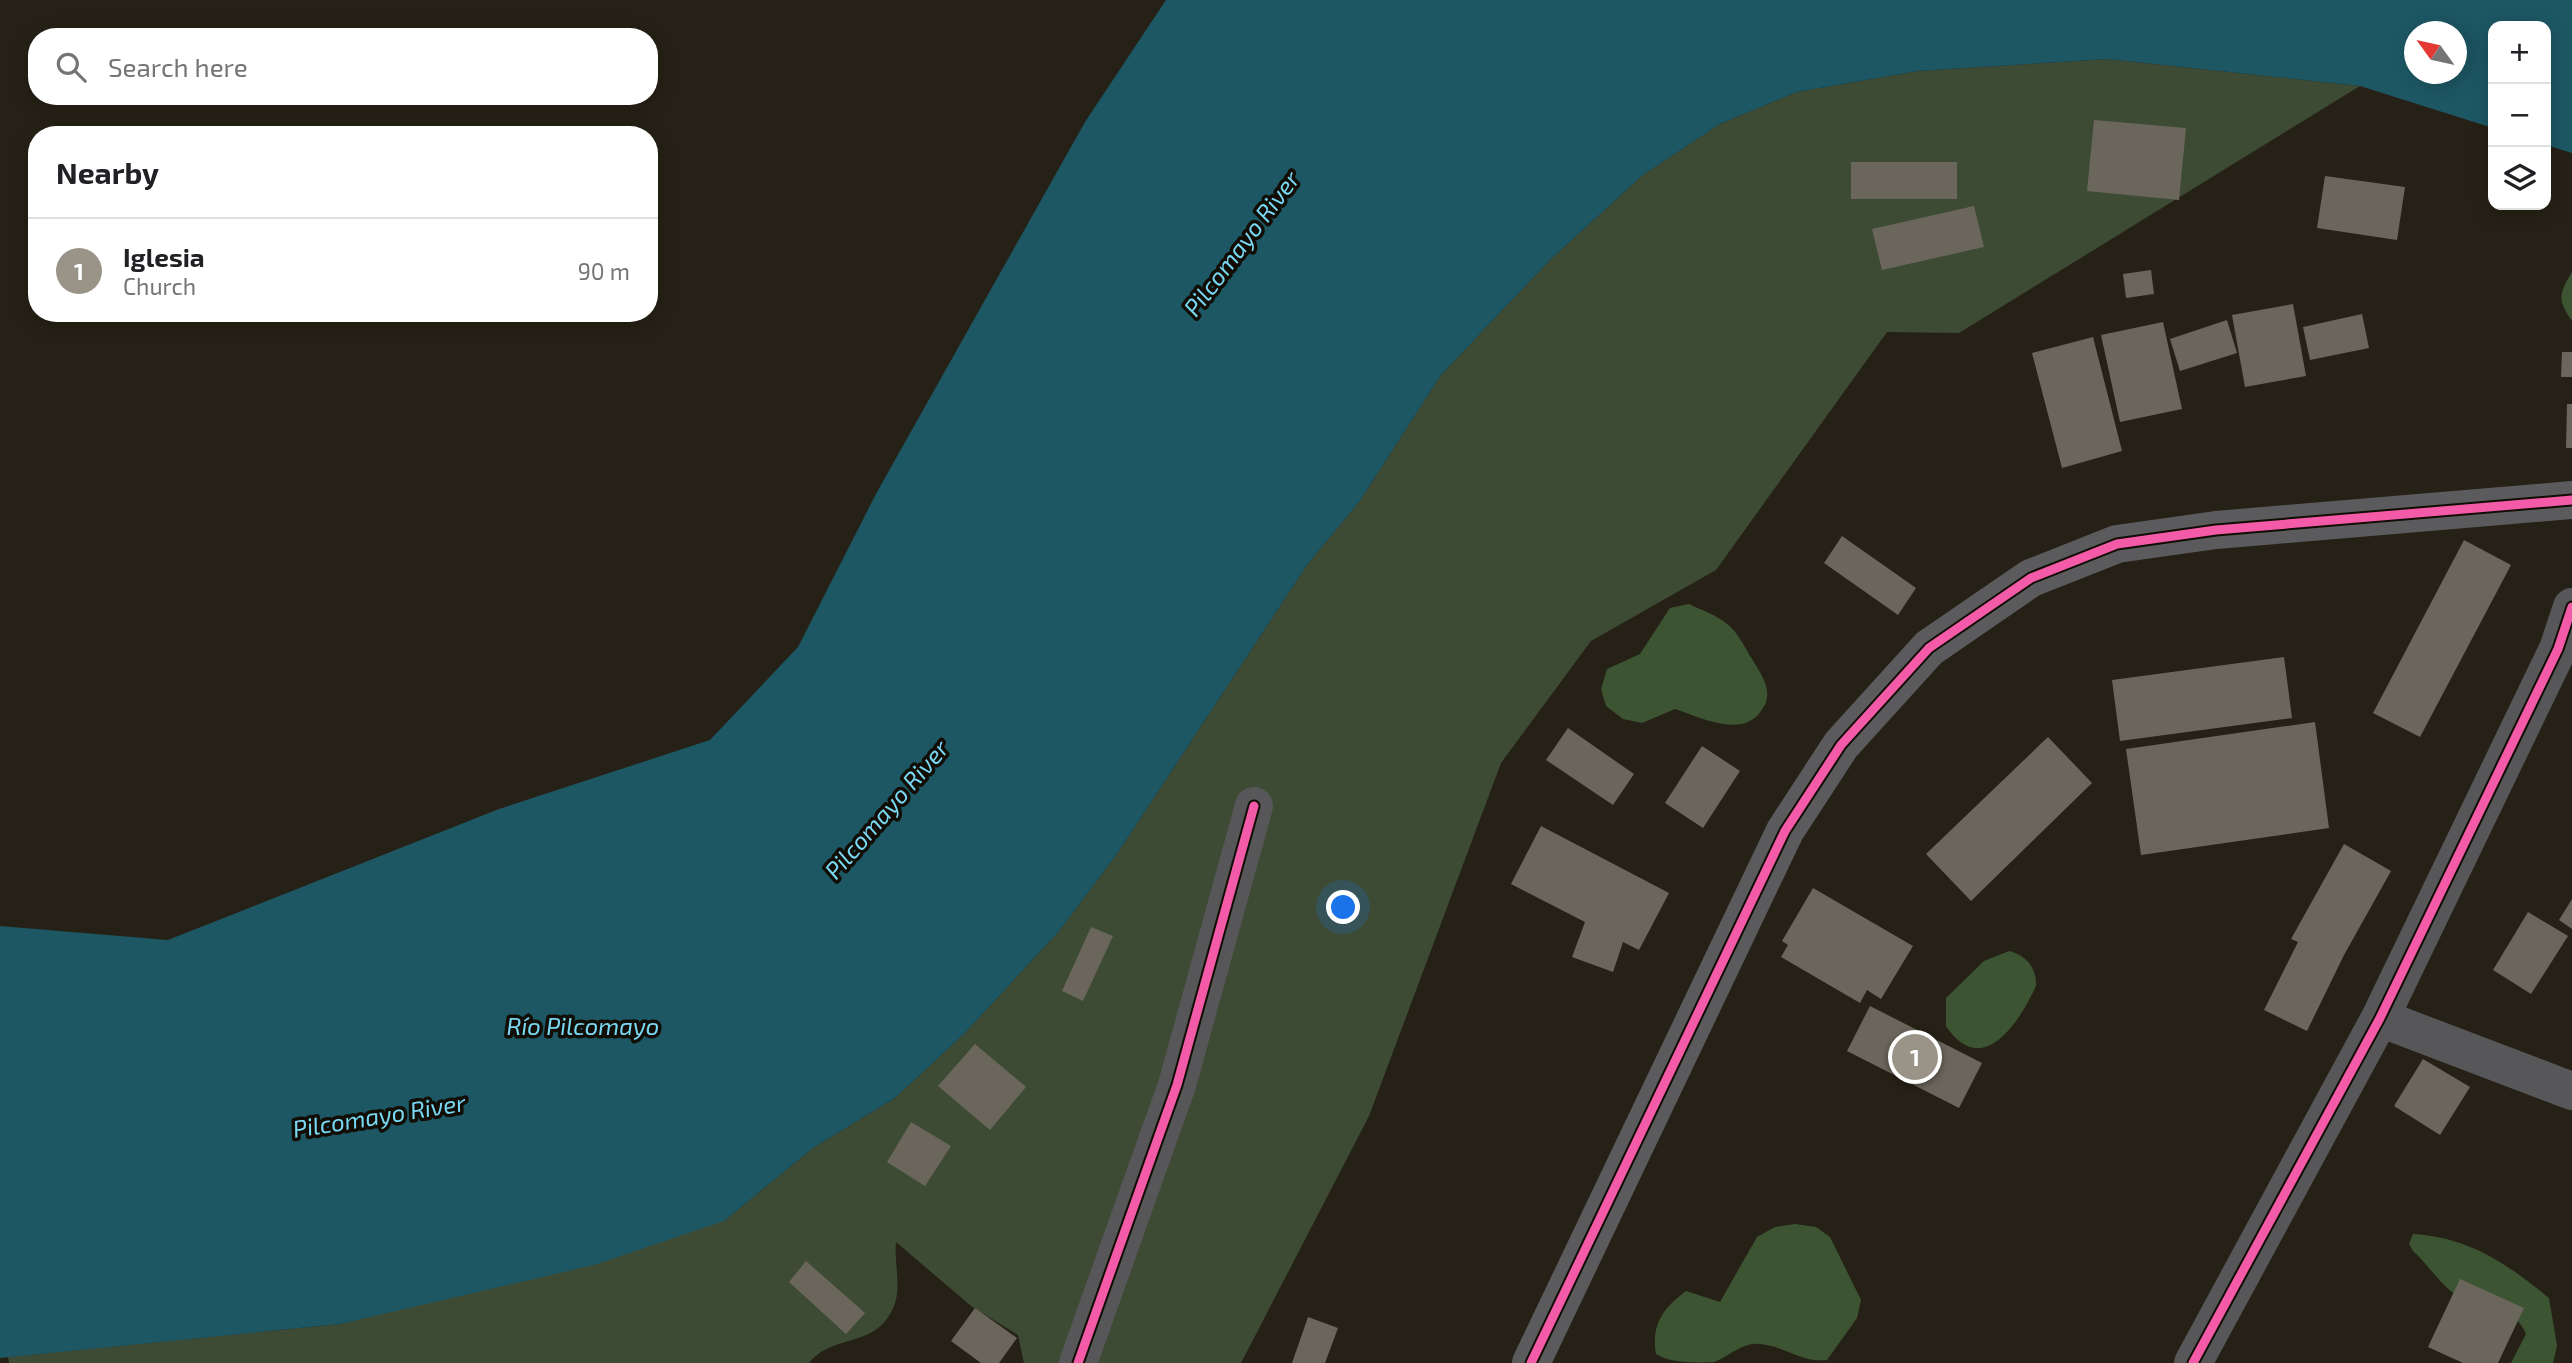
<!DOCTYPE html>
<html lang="en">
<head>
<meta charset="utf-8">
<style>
	:root { --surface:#fff; --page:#f2f2f2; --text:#202124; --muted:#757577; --line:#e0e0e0; --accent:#999388 }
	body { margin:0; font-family:"Exo 2",sans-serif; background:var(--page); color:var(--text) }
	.controls { position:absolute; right:21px; top:21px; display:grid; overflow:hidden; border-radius:14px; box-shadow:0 4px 18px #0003 }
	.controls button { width:63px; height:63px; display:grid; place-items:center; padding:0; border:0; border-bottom:2px solid var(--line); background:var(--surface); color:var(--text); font:35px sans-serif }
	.compass { position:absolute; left:2404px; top:21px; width:63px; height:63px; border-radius:50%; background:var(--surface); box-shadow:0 4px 18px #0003; rotate:303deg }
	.you { position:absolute; left:1344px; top:908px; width:24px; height:24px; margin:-18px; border:5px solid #fff; border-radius:50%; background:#1a73e8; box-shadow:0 0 0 10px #1a73e833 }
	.badge { display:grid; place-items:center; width:46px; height:46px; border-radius:50%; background:var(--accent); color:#fff; font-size:23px; font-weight:700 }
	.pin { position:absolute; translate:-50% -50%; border:4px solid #fff; box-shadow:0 2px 7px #0006 }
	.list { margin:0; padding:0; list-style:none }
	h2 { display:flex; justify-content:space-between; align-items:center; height:91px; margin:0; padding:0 28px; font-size:30px }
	h2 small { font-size:23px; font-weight:400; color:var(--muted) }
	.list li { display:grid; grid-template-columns:46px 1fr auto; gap:21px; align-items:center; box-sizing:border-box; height:105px; padding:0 28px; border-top:2px solid var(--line) }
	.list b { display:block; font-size:26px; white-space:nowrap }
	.list p { margin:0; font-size:23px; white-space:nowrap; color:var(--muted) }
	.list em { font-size:23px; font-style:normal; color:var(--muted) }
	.icon { flex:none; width:38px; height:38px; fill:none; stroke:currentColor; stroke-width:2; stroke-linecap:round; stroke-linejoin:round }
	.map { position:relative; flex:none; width:2572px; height:1363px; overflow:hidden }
	.search { position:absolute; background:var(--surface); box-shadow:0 4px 18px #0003; left:28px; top:28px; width:630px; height:77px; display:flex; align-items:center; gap:18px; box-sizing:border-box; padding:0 24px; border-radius:28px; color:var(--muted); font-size:26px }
	.panel { position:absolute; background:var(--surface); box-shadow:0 4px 18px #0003; left:28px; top:126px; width:630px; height:196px; border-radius:28px }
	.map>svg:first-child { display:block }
	.green { fill:#3d4b35 }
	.forest { fill:#3d5432 }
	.water { fill:#1d5764; fill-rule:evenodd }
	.building { fill:#6b665c }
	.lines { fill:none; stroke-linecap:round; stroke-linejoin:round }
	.street { stroke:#575658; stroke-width:38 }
	.secondary { stroke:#5b5a5c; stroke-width:38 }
	.cycleway-casing { stroke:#110d05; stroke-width:13 }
	.cycleway { stroke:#f35aa7; stroke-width:9 }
	.labels { text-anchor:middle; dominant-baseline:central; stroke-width:7; stroke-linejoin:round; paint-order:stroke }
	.water-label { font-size:24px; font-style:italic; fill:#79d8f4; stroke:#110d05 }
</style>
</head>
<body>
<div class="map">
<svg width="2572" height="1363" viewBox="0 0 2572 1363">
	<rect width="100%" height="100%" fill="#262116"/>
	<path class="green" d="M 2107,59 L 2360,86 L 1959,333 L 1887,332 L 1716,570 L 1591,641 L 1501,763 L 1369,1116 L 1241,1363 L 1024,1363 L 1018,1335 L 971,1306 L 896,1242 C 894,1260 901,1286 895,1303 C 879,1350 834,1332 809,1363 L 9,1363 L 8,1357 L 340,1324 L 724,1221 L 813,1148 L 895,1098 L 965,1033 L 1060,930 L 1117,854 L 1307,565 L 1359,502 L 1441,375 L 1551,259 L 1643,175 L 1720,124 L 1797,92 L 1918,71 Z"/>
	<path class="forest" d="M 2572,272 L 2572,321 C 2557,300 2559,293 2572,272 Z
		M 1689,604 C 1701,610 1717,615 1727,624 C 1738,632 1745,648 1752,659 C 1761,674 1774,691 1763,708 C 1745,740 1702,718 1675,709 L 1642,723 L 1623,719 L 1606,706 L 1601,689 L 1607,669 L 1640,654 L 1670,608 Z
		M 2009,951 C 2026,955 2037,968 2036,986 C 2019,1023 1982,1080 1946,1026 L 1946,998 L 1984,961 Z
		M 1795,1224 L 1816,1227 L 1830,1237 L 1861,1300 L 1857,1318 L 1827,1360 C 1801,1363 1785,1346 1760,1344 C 1742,1342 1729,1357 1714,1362 C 1697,1363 1669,1363 1656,1354 C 1651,1325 1663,1308 1686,1291 L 1720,1302 L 1757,1237 L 1775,1227 Z
		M 2413,1234 C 2468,1237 2508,1264 2549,1298 L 2557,1346 L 2553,1363 L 2511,1363 L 2526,1334 C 2517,1308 2483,1308 2461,1298 C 2442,1288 2429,1265 2413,1251 L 2409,1244 Z"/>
	<path class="water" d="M 1166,0 L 2572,0 L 2572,153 L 2546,145 L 2546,26 L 2493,26 L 2493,128 L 2360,86 L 2107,59 L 1918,71 L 1797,92 L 1720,124 L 1643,175 L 1551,259 L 1441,375 L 1359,502 L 1307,565 L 1117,854 L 1060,930 L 965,1033 L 895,1098 L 813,1148 L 724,1221 L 594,1265 L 340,1324 L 0,1358 L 0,926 L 168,940 L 499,809 L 710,740 L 798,647 L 877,492 L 1085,122 ZM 2414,32 L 2456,32 L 2456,74 L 2414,74 Z"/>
	<path class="building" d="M 2094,120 L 2186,128 L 2179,200 L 2087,191 Z
		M 1851,162 L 1957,162 L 1957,199 L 1851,199 Z
		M 2325,176 L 2405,187 L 2397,240 L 2317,228 Z
		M 1974,206 L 1984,247 L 1882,270 L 1872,229 Z
		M 2151,270 L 2154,294 L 2126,298 L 2123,274 Z
		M 2293,304 L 2306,376 L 2245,387 L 2232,315 Z
		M 2362,314 L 2369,348 L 2310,360 L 2303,327 Z
		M 2227,320 L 2237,353 L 2180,371 L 2170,339 Z
		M 2163,322 L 2182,409 L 2120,422 L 2101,335 Z
		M 2093,337 L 2122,451 L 2062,468 L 2032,353 Z
		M 2562,352 L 2572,352 L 2572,377 L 2561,377 Z
		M 2567,404 L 2572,404 L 2572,448 L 2566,448 Z
		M 1842,536 L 1916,588 L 1898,615 L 1824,563 Z
		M 2464,540 L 2511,565 L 2420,737 L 2373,713 Z
		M 2284,657 L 2292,718 L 2120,741 L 2112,680 Z
		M 2315,722 L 2329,828 L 2141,855 L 2126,749 Z
		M 1568,728 L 1634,774 L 1613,805 L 1546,760 Z
		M 2048,737 L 2092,783 L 1971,901 L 1926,854 Z
		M 1702,746 L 1740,771 L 1703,828 L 1665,803 Z
		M 1541,826 L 1669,893 L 1639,950 L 1623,942 L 1613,972 L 1572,957 L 1585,922 L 1511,884 Z
		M 2344,844 L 2391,871 L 2344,955 L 2307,1031 L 2264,1010 L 2298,942 L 2291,939 Z
		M 1813,888 L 1913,946 L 1881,999 L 1867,990 L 1860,1003 L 1781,957 L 1788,945 L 1782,941 Z
		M 2572,899 L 2572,929 L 2559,920 Z
		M 2528,912 L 2568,936 L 2531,994 L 2493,970 Z
		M 1091,927 L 1113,936 L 1083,1001 L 1062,991 Z
		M 1870,1006 L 1982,1063 L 1959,1108 L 1847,1051 Z
		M 975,1044 L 1026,1087 L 990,1130 L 938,1086 Z
		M 2423,1059 L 2470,1087 L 2440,1135 L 2394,1106 Z
		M 911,1122 L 951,1146 L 925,1186 L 887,1162 Z
		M 806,1261 L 865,1313 L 846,1334 L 789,1282 Z
		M 2460,1279 L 2524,1308 L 2498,1363 L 2463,1363 L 2428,1347 Z
		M 975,1308 L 1017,1338 L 999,1363 L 981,1363 L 951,1341 Z
		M 1308,1317 L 1338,1328 L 1325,1363 L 1292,1363 Z"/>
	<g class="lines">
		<path class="street" d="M 2380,1018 L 2572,1091
			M 1078,1363 L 1177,1085 L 1254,806
			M 2193,1363 L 2380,1018 L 2558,649 L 2572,607"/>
		<path class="secondary" d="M 1531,1363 L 1785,831 L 1841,745 L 1929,648 L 2031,578 L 2117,544 L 2216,530 L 2572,500"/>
		<defs>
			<path id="cycleway" d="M 1078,1363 L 1177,1085 L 1254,806
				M 1531,1363 L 1785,831 L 1841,745 L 1929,648 L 2031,578 L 2117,544 L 2216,530 L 2572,500
				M 2193,1363 L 2380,1018 L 2558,649 L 2572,607"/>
		</defs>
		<use href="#cycleway" class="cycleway-casing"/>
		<use href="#cycleway" class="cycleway"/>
	</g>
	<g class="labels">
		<g class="water-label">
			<text transform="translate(1241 243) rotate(-53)">Pilcomayo River</text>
			<text transform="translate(886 809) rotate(-49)">Pilcomayo River</text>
			<text x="583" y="1025">Río Pilcomayo</text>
			<text transform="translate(379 1115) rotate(-9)">Pilcomayo River</text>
		</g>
	</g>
</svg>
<div class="controls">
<button>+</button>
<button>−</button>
<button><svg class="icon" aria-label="layers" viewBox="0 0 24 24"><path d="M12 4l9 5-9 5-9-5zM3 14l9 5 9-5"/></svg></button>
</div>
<svg class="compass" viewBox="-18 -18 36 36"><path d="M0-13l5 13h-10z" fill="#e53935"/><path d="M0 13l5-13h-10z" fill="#757577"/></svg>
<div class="you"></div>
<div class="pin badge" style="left:1915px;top:1057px">1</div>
<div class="search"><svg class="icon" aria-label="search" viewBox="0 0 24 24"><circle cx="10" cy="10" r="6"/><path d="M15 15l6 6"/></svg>Search here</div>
<section class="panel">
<h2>Nearby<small></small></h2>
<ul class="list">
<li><span class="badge">1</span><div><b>Iglesia</b><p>Church</p></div><em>90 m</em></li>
</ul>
</section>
</div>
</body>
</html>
